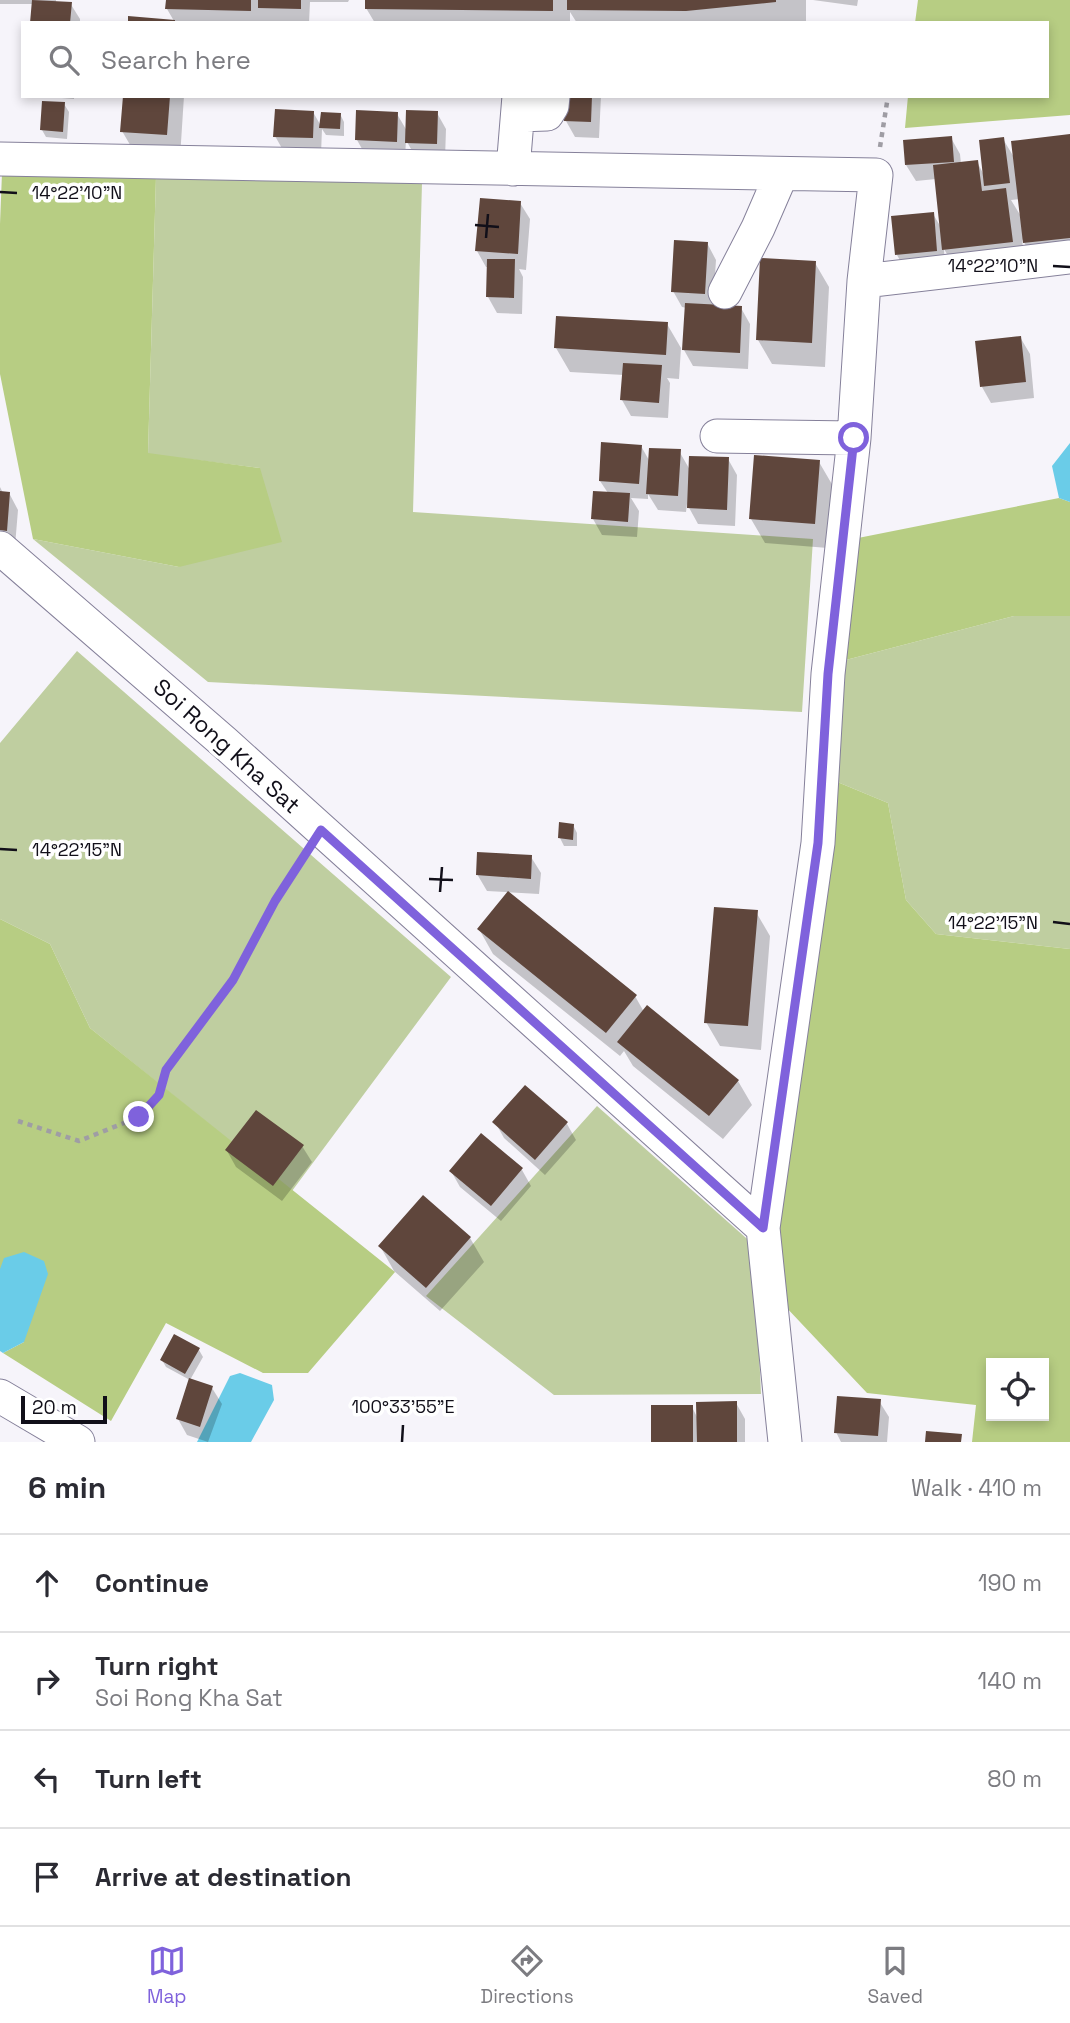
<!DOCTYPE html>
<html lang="en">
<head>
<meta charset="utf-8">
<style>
	:root { --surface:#fff; --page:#f2f2f3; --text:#2b2b33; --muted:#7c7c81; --line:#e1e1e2; --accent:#7f62dc }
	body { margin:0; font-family:"Space Grotesk",sans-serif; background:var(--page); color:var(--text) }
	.controls { position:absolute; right:21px; bottom:21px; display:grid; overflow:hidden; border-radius:0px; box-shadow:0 4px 10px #0003 }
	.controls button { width:63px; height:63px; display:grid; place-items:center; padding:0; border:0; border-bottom:2px solid var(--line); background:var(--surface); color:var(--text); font:35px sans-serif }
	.scale { position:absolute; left:21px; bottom:18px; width:86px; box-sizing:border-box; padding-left:7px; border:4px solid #110f19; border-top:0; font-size:19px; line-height:24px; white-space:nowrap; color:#110f19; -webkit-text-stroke:5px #fff; paint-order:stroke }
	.stop { position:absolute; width:21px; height:21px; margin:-16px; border:5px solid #7f62dc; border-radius:50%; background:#fff }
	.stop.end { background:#7f62dc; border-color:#fff; box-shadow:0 2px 7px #0008 }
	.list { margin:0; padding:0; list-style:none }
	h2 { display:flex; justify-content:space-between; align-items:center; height:91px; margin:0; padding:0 28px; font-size:30px }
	h2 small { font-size:23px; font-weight:400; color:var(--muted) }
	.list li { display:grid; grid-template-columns:46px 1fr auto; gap:21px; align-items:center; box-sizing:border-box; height:98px; padding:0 28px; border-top:2px solid var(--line) }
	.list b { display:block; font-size:26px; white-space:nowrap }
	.list p { margin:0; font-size:23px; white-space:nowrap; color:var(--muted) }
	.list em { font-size:23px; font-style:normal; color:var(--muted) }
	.icon { flex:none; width:38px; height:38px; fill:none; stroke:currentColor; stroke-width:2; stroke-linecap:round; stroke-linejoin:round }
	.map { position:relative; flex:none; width:1070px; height:1442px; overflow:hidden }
	.search { position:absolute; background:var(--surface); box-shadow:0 4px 10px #0003; left:21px; right:21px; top:21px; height:77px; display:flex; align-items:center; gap:18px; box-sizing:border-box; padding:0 24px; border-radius:0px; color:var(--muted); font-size:26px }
	.sheet { height:483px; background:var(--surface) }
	nav { display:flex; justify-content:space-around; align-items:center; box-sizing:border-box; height:98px; border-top:2px solid var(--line); background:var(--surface); font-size:19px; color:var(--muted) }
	nav a { display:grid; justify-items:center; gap:4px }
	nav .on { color:var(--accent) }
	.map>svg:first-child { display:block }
	.green { fill:#bfcea0 }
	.forest { fill:#b7cd83; fill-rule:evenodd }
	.water { fill:#6acce8 }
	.shadow { fill:#0003; fill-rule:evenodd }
	.building { fill:#5f463c }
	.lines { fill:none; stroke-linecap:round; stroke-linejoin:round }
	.minor-casing { stroke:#85809a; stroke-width:35 }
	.path { stroke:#9f9da4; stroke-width:4.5; stroke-dasharray:5 5; stroke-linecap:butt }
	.minor { stroke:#fff; stroke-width:33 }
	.route { stroke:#7f62dc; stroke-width:9 }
	.ticks { fill:none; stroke:#110f19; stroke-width:2.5 }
	.labels { text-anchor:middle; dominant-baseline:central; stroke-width:7; stroke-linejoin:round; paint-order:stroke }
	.street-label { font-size:23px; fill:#110f19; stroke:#fff }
	.ticks-label { font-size:18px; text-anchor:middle; fill:#110f19; stroke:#fff; stroke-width:7; stroke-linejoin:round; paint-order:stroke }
</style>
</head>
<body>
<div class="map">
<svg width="1070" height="1442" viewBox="0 0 1070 1442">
	<rect width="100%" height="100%" fill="#f6f4fa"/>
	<path class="green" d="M 156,177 L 422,183 L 413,512 L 813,539 L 802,712 L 208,682 L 33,539 L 179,567 L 260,468 L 148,454 Z
		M 1014,616 L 1070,616 L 1070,949 L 936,934 L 906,900 L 888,803 L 835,781 L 842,661 Z
		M 77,651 L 451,977 L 292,1191 L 90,1028 L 50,944 L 0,919 L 0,743 Z
		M 597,1106 L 754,1245 L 761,1394 L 554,1395 L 426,1296 Z"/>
	<path class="forest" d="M 918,0 L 1070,0 L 1070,115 L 905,128 L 908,96 L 1047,96 L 1047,23 L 915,23 Z
		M 2,173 L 156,177 L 148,453 L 260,468 L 282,542 L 179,567 L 33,539 L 0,374 L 0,224 Z
		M 1059,498 L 1070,502 L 1070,616 L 1014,616 L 842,661 L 848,540 Z
		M 835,781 L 888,803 L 906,900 L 936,934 L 1070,949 L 1070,1442 L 972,1442 L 976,1405 L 867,1393 L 784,1305 L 779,1234 ZM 991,1363 L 1044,1363 L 1044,1416 L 991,1416 Z
		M 0,919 L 50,944 L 90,1028 L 395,1272 L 308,1373 L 263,1373 L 166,1323 L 111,1421 L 3,1353 L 24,1342 L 0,1269 Z"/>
	<path class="water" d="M 1070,443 L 1070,502 L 1059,498 L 1052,466 Z
		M 24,1252 L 44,1261 L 48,1274 L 24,1342 L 3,1353 L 0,1351 L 0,1269 L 4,1258 Z
		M 240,1373 L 272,1385 L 274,1400 L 251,1442 L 197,1442 L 230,1376 Z"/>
	<path class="shadow" d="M 0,0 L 56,0 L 56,2 L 70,3 L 80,19 L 80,23 L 32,23 L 33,4 L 0,4 Z
		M 167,0 L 349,0 L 348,2 L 310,2 L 309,23 L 129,23 L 174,21 L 167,9 Z
		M 366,0 L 806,0 L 806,23 L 577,23 L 570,12 L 570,23 L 375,23 L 366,8 Z
		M 813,0 L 858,0 L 857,6 Z
		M 37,96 L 74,96 L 74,99 Z
		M 124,96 L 184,96 L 180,158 L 136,155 L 122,131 Z
		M 566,96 L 601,96 L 599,138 L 575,137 L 566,121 Z
		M 64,104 L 69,112 L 67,139 L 46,137 L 42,130 Z
		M 313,112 L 321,126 L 340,114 L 344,122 L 344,136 L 326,135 L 322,129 L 321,154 L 284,152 L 275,136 Z
		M 437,113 L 446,129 L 445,159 L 416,158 L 406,140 L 405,158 L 366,156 L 357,140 L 397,114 L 407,131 Z
		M 1070,136 L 1070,271 L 1043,274 L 1022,239 L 1025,266 L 958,273 L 944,249 L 945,267 L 906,271 L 897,255 L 933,214 L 942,229 L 936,179 L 916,181 L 906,165 L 951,138 L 960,154 L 961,164 L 977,162 L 984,175 L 1003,139 L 1015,159 ZM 1020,199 L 1022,218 L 1011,200 Z
		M 520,203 L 530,219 L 526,270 L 519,269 L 523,277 L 522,314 L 497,313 L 488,297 L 489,267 L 486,267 L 477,251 Z
		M 707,243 L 716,260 L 713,306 L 741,308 L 750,324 L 748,369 L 693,366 L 684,350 L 687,308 L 682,307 L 673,291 Z
		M 815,263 L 829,287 L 825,367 L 772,364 L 758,340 Z
		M 667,324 L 681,348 L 679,379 L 667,378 L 670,383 L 668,418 L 631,416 L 622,400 L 624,375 L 570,372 L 556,348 Z
		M 1020,337 L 1030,354 L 1034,398 L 991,403 L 982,387 Z
		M 641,446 L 650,462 L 679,451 L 690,470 L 728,459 L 737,475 L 735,526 L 698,524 L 687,504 L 686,512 L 658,510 L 648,494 L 648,499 L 631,498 L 639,511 L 637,537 L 602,535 L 593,519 L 608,493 L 600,481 Z
		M 819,462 L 833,486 L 828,548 L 765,543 L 751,519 Z
		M 0,487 L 3,493 L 9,493 L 18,510 L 15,546 L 0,540 Z
		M 573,825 L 577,833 L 577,846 L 564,846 L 560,838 Z
		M 531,857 L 541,873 L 539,894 L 487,891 L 477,874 Z
		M 756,912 L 770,936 L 761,1050 L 720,1046 L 706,1022 Z
		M 479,929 L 635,996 L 644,1012 L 738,1081 L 752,1105 L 723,1139 L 633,1066 L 624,1051 L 620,1056 L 493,954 Z
		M 526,1087 L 567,1124 L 576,1140 L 545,1175 L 504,1138 L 495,1122 Z
		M 481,1136 L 522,1170 L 531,1186 L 501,1221 L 460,1187 L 451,1171 Z
		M 302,1146 L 312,1162 L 282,1201 L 236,1167 L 227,1151 Z
		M 470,1238 L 484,1262 L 440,1311 L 394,1271 L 380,1246 Z
		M 199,1350 L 203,1357 L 190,1380 L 166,1367 L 162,1360 Z
		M 212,1388 L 222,1404 L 208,1442 L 187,1435 L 178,1419 Z
		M 879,1401 L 889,1417 L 887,1442 L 841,1442 L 836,1432 Z
		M 736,1403 L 745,1419 L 745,1442 L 653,1442 L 692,1407 L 698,1419 Z"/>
	<path class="building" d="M 32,0 L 72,2 L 70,23 L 30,23 Z
		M 166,0 L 251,0 L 251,11 L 165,9 Z
		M 258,0 L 301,0 L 301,9 L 258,8 Z
		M 365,0 L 553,0 L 553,11 L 365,9 Z
		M 567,0 L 776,0 L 776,2 L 686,11 L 567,10 Z
		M 128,16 L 175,20 L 175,23 L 128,23 Z
		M 123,96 L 170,96 L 167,135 L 120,132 Z
		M 565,96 L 592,96 L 591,122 L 564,121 Z
		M 42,101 L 65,102 L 63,132 L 40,130 Z
		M 275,109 L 314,111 L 313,138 L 273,137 Z
		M 356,110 L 398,112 L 397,142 L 355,140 Z
		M 406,110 L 438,111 L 437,144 L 405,143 Z
		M 321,112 L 341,113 L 340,129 L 319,128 Z
		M 1070,134 L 1070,238 L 1023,243 L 1011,141 Z
		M 952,136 L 954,162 L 905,165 L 903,140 Z
		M 1004,137 L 1010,183 L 984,186 L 979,140 Z
		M 978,160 L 982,191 L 1006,188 L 1013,242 L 942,250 L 933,165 Z
		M 480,198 L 521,201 L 518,254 L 475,251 Z
		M 934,212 L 937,251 L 895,255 L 891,216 Z
		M 674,240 L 708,242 L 705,294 L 671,292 Z
		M 760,258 L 816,261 L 812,343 L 756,340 Z
		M 487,259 L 515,259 L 514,298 L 486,297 Z
		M 685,303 L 742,306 L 740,353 L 682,350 Z
		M 556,316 L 668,322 L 666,355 L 554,348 Z
		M 1021,336 L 1026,382 L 980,387 L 975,341 Z
		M 623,363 L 662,365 L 659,403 L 620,400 Z
		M 601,442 L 642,445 L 639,484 L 599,481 Z
		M 649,448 L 681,449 L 678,496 L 646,494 Z
		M 754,455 L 820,460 L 815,524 L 749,519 Z
		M 689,456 L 729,457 L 727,510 L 687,508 Z
		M 0,491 L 10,492 L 7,531 L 0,530 Z
		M 593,491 L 630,493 L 628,522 L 591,519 Z
		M 559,822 L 574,824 L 573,840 L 558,838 Z
		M 477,852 L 532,855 L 531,879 L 476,875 Z
		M 508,891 L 637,995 L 606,1033 L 477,929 Z
		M 714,907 L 758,910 L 748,1026 L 704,1023 Z
		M 647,1005 L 739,1080 L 709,1116 L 617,1042 Z
		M 525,1085 L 568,1122 L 535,1160 L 492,1122 Z
		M 256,1110 L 304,1145 L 273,1186 L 225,1150 Z
		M 481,1133 L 523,1168 L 491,1206 L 449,1171 Z
		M 423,1195 L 471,1237 L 426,1288 L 378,1246 Z
		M 174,1334 L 200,1348 L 185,1374 L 160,1360 Z
		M 189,1378 L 213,1386 L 200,1427 L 176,1419 Z
		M 837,1396 L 881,1399 L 878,1436 L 834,1433 Z
		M 737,1401 L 737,1442 L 697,1442 L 696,1402 Z
		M 651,1405 L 693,1405 L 693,1442 L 651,1442 Z
		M 926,1431 L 962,1434 L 961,1442 L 925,1442 Z"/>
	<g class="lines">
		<defs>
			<path id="minor" d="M 519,115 L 547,114 L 552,106 L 553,96
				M 0,159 L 876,175 L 864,281 L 854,438 L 828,674 L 818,843 L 763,1228 L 785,1442
				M 513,169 L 519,96
				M 864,281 L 1070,257
				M 725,292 L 758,228 L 781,175
				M 717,436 L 854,438
				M 0,548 L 225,743 L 763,1228
				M 0,1396 L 78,1442"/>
		</defs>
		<use href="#minor" class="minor-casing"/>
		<path class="path" d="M 880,147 L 888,96
			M 18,1121 L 79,1141 L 139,1117 L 159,1095 L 166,1070 L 233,980 L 275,900 L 305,855"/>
		<use href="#minor" class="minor"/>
	</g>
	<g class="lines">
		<path class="route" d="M 139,1117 L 159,1095 L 166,1070 L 233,980 L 275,901 L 321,830 L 763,1228 L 818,843 L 828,674 L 854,438"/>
	</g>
	<path class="ticks" d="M 0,192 L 17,193M 475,225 L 499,227M 486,238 L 488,214M 1053,266 L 1070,267M 0,849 L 17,850M 429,879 L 453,880M 440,892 L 442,867M 1053,922 L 1070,924M 402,1442 L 403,1425"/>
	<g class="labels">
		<g class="street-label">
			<text transform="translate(227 746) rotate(42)">Soi Rong Kha Sat</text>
		</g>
	</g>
	<g class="ticks-label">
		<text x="77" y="199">14°22'10"N</text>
		<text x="993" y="272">14°22'10"N</text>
		<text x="77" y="856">14°22'15"N</text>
		<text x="993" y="929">14°22'15"N</text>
		<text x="403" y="1413">100°33'55"E</text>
	</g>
</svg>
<div class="controls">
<button><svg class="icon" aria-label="locate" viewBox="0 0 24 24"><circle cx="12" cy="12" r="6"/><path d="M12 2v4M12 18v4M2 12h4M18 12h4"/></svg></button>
</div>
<div class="scale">20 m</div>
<div class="stop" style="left:854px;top:438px"></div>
<div class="stop end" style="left:139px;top:1117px"></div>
<div class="search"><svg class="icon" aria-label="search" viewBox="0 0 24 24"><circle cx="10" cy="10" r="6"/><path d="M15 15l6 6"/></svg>Search here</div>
</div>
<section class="sheet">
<h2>6 min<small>Walk · 410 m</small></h2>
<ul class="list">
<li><svg class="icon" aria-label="ahead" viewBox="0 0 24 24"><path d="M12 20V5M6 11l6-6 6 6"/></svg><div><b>Continue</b></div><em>190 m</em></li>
<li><svg class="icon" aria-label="right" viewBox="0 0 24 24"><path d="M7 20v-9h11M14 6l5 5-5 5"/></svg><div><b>Turn right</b><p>Soi Rong Kha Sat</p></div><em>140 m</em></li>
<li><svg class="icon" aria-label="left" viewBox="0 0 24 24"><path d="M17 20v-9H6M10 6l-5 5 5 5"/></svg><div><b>Turn left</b></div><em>80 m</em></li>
<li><svg class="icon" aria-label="arrive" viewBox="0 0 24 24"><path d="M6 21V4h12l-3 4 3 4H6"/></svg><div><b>Arrive at destination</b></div></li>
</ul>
</section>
<nav>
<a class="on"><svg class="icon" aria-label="map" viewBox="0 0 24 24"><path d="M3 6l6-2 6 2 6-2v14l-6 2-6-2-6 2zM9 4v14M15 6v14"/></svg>Map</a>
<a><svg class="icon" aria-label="directions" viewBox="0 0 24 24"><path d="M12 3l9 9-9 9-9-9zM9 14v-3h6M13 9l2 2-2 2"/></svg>Directions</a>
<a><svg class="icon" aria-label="saved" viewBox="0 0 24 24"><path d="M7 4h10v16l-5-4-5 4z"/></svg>Saved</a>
</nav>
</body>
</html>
